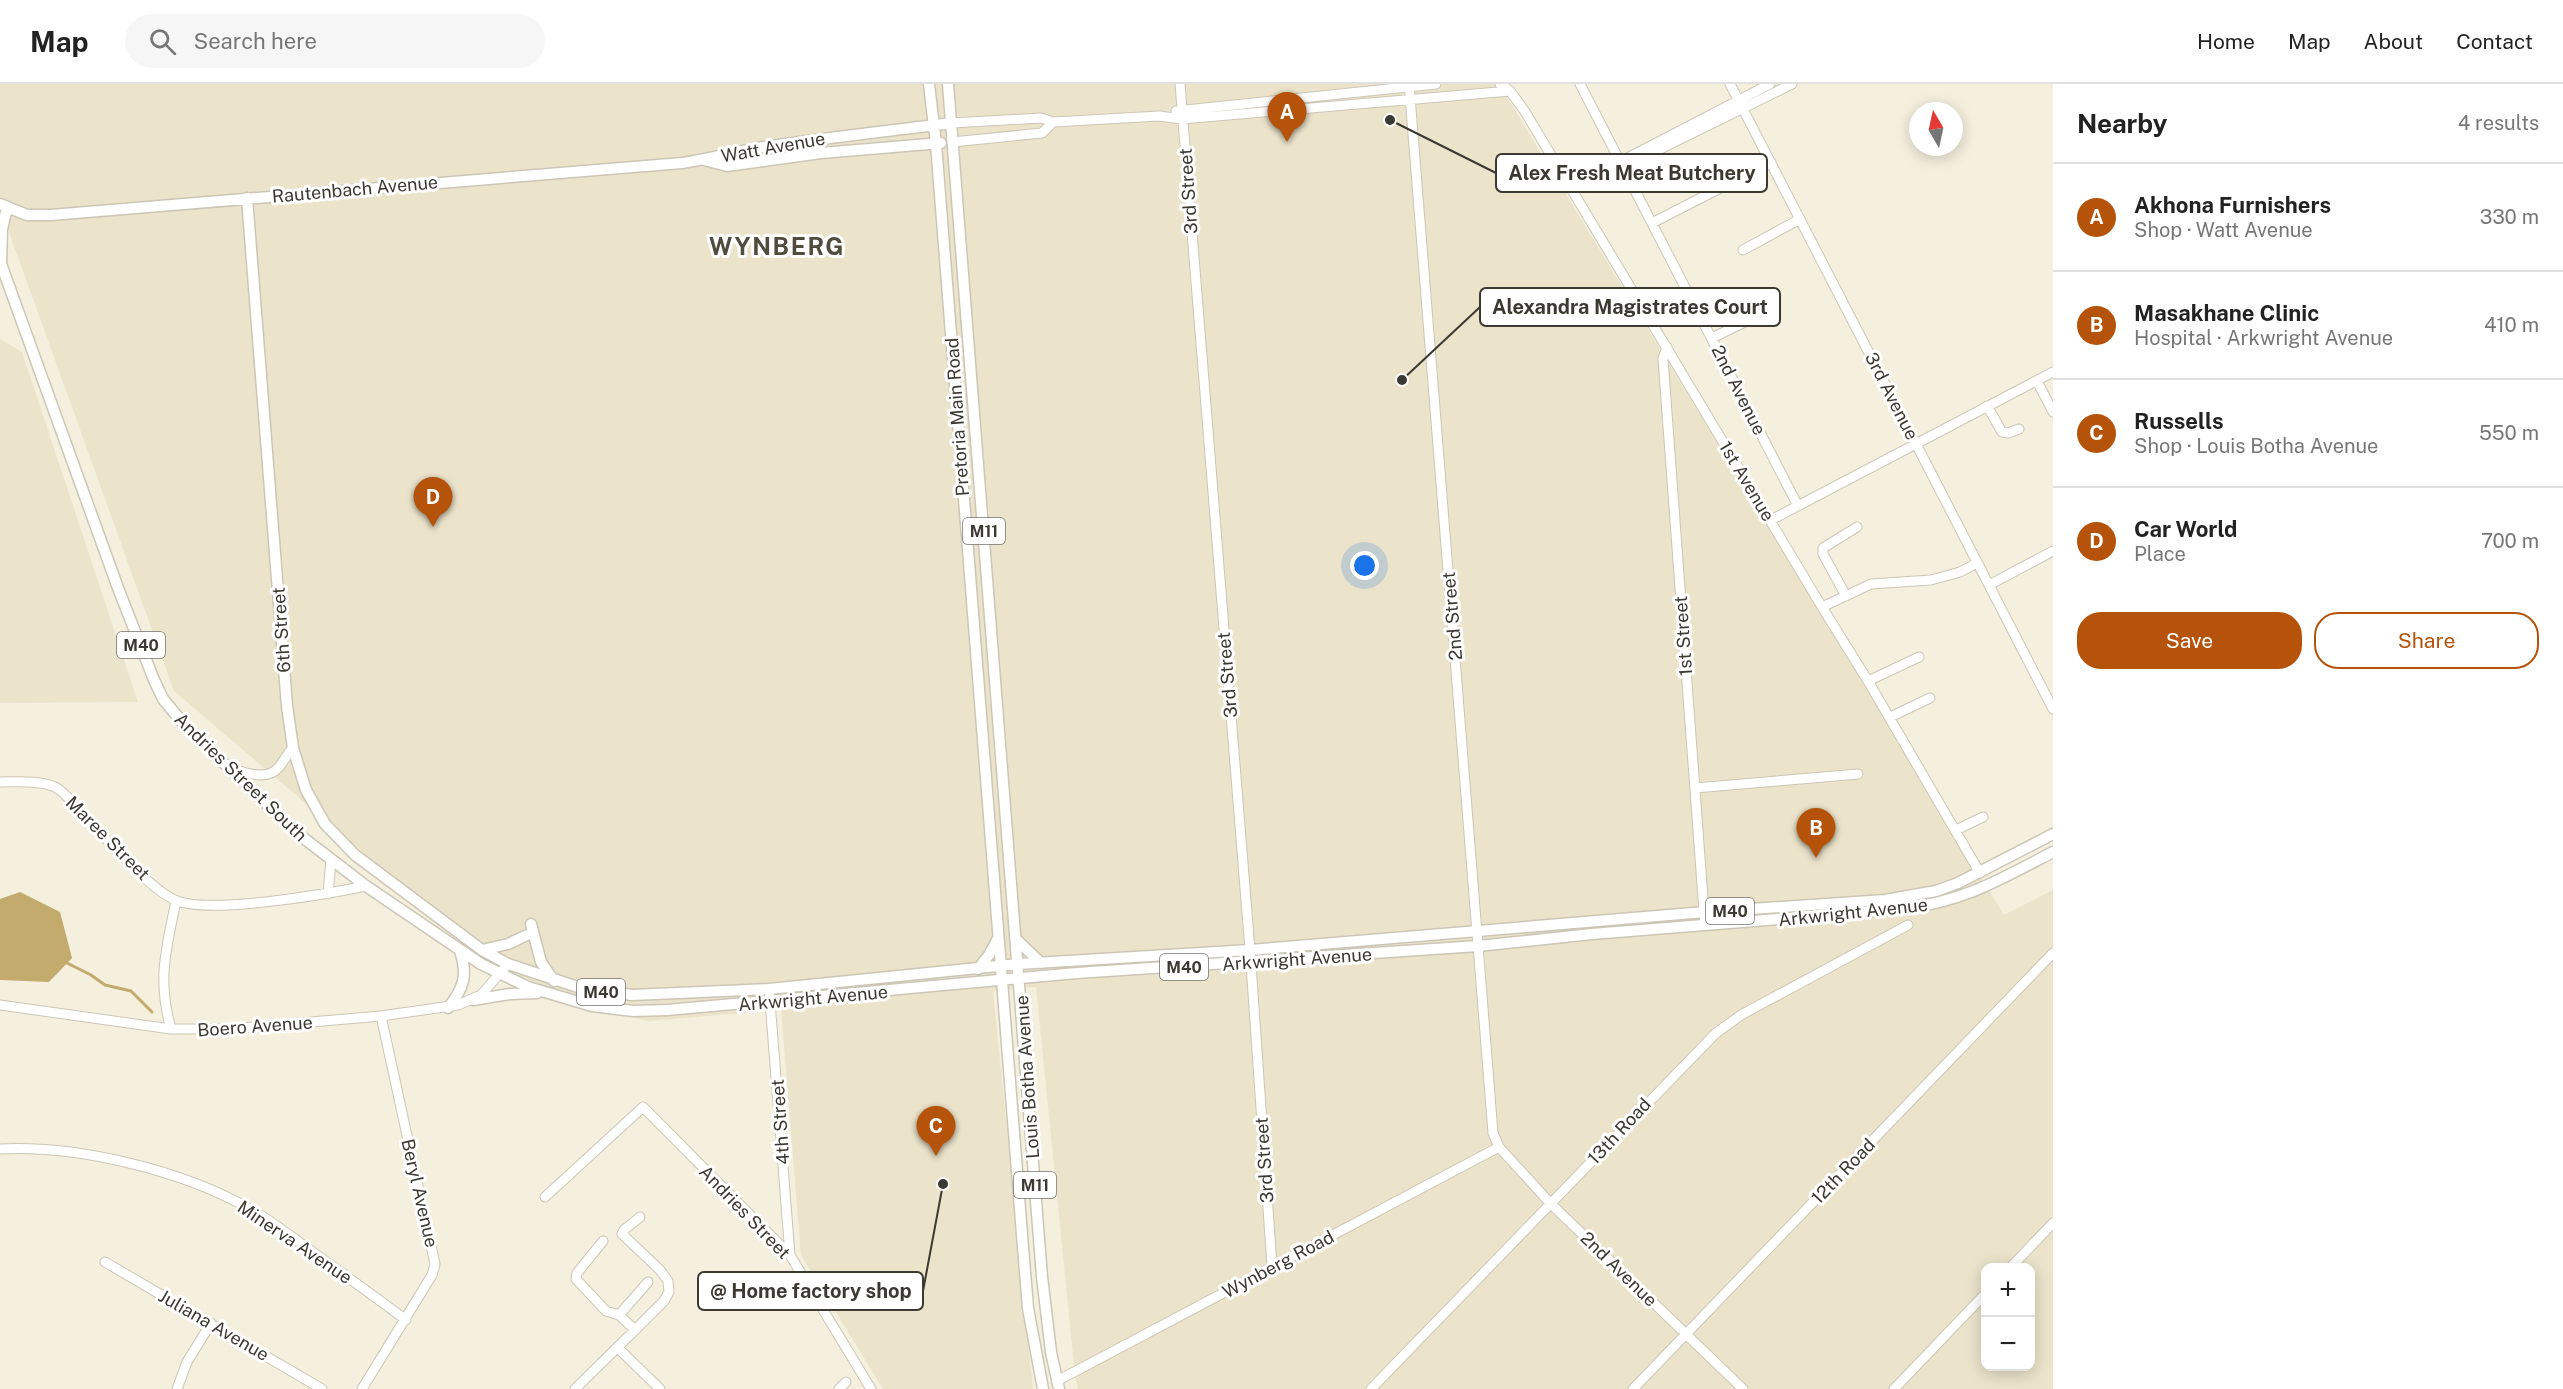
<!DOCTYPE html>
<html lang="en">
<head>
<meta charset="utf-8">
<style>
	:root { --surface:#fff; --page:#f6f6f6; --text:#222; --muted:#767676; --line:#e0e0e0; --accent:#b45309 }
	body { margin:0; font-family:"Public Sans",sans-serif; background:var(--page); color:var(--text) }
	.controls { position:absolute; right:18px; bottom:18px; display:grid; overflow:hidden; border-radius:12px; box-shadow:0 3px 15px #0003 }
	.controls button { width:54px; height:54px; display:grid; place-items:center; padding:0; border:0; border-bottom:2px solid var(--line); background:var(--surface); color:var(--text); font:30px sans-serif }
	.compass { position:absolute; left:1909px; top:18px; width:54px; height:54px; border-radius:50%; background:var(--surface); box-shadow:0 3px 15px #0003; rotate:351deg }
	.you { position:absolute; left:1365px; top:482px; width:21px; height:21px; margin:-15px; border:4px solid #fff; border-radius:50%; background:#1a73e8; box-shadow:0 0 0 9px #1a73e833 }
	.badge { display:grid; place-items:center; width:39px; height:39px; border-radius:50%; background:var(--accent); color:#fff; font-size:20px; font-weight:700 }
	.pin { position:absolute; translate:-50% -50px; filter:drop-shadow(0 2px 3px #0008) }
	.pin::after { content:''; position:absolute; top:32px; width:21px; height:18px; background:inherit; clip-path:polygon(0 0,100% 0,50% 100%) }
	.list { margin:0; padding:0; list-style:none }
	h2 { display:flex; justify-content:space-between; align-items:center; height:78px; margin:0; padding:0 24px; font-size:26px }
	h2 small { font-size:20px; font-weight:400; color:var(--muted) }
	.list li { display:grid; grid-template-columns:39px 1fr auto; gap:18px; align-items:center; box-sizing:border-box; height:108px; padding:0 24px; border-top:2px solid var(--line) }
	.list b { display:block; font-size:22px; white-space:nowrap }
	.list p { margin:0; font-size:20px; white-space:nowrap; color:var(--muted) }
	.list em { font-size:20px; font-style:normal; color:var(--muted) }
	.actions { display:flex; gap:12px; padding:18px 24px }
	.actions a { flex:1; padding:14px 0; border:2px solid var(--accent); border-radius:24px; text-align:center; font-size:21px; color:var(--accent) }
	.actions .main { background:var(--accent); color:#fff }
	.icon { flex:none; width:33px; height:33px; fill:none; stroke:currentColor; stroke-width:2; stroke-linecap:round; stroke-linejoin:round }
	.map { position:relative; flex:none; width:2053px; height:1305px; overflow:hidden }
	header { display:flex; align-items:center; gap:36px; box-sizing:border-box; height:84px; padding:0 30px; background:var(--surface); border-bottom:2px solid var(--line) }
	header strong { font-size:28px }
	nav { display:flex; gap:33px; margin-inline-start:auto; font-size:21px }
	.search { width:420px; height:54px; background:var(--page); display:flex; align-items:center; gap:15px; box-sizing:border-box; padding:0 21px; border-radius:33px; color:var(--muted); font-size:22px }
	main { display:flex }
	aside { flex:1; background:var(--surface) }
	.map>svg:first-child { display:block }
	.built { fill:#ebe3ca; fill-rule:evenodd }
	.water { fill:#c2ab6d }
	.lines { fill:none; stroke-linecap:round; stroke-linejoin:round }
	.stream { stroke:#c2ab6d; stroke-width:3 }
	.minor-casing { stroke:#ccc6b6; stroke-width:11 }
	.major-casing { stroke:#ccc6b6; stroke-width:13 }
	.minor { stroke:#fff; stroke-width:9 }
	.major { stroke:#fff; stroke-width:10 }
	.labels { text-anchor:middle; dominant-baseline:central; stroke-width:6; stroke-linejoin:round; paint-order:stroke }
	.shield { fill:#fff; stroke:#767470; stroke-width:1.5 }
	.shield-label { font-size:16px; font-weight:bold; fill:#3b3932 }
	.street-label { font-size:18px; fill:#3b3932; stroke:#fff }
	.district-label { font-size:24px; font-weight:bold; letter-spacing:1.5px; fill:#504b3d; stroke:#fff }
	.leader { fill:none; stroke:#3b3932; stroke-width:2 }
	.callout-dot { fill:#3b3932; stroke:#fff; stroke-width:2 }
	.callout { fill:#fff; stroke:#3b3932; stroke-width:2 }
	.callout-label { font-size:20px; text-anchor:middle; font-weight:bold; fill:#3b3932 }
</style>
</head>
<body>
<header>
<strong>Map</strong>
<div class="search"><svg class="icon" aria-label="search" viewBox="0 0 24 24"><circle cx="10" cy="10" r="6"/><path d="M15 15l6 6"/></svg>Search here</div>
<nav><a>Home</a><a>Map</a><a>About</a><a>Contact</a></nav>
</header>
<main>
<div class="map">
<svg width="2053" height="1305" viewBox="0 0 2053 1305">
	<rect width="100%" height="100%" fill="#f5efde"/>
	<path class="built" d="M 0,0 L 1499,0 L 2004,831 L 2053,806 L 2053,1305 L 1078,1305 L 1075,1291 L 1036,903 L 993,907 L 1033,1305 L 883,1305 L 801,1171 L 781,926 L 647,937 L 513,896 L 174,607 L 0,123 ZM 1986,1184 L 2030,1184 L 2030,1282 L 1986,1282 Z
		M 0,255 L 22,268 L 138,618 L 0,619 Z"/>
	<path class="water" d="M 20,808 L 60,828 L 72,874 L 49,898 L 0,896 L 0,815 Z"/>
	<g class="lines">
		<path class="stream" d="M 67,879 L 91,891 L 105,901 L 131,907 L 152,928"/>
		<defs>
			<path id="minor" d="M 1180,0 L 1250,866 L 1272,1182
				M 1409,0 L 1493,1049 L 1499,1063 L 1551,1120 L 1743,1305
				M 1500,0 L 1510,7 L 1524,26 L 1822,523 L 1868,597 L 1980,789
				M 1580,0 L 1797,420
				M 1730,0 L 2053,625
				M 1176,27 L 1436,0
				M 951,39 L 1041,34 L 1053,38 L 1159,32 L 1182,35 L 1510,7
				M 952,58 L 1042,49 L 1053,38
				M 1618,79 L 1770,0
				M 1571,105 L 1644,73 L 1792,0
				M 1652,139 L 1771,78
				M 1743,166 L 1800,135
				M 1712,254 L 1759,231
				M 1667,263 L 1663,275 L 1705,841
				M 2037,297 L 2053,328
				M 1987,322 L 2002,348 L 2008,349 L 2019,345
				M 1771,436 L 2053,288
				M 1989,501 L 2053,467
				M 1846,512 L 1823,470 L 1823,464 L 1857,443
				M 1822,523 L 1871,500 L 1931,496 L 1960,488 L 1977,479
				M 1868,597 L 1919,573
				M 1890,633 L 1930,614
				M 229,684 C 244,688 267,698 279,683 C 284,677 287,670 293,664
				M 0,698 C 17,698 39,696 55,703 C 65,708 73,720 81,728 C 103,751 148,804 175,816 C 208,831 327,810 366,802
				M 1695,704 L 1858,690
				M 1956,746 L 1983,733
				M 328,810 L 331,775
				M 769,905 L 790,1171
				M 0,921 L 171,945 L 229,945 L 381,932 L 458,921 L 481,911 L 508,880
				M 171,945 C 157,895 166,866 176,817
				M 0,1065 C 77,1061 182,1086 250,1125 C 271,1136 290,1152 310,1166 C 342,1189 374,1212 406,1236
				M 545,1113 L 643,1023 L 790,1171 L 871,1305
				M 603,1157 L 577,1189 L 576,1195 L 606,1227 L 619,1231 L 635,1246
				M 105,1178 L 322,1305
				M 2010,1184 L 2053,1139
				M 619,1231 L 648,1198
				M 618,1264 L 660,1305
				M 1057,1297 L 1499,1063
				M 177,1305 L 187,1278 L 211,1239
				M 362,1305 L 432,1191 L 435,1180 L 381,932
				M 575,1305 L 635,1246 L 664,1217 L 669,1208 L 668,1197 L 660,1186 L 622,1150 L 624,1146 L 640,1133
				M 839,1305 L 846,1298
				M 1371,1305 L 1716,949 L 1741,931 L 1908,841
				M 1633,1305 L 2053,869
				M 1894,1305 L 1986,1209"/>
			<path id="major" d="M 929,0 L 936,60 L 1023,1163 L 1028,1224 L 1043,1305
				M 948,0 L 1042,1193 L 1051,1268 L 1059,1305
				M 704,76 L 727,82 L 821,69 L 941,59
				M 247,114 L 287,622 L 293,664 L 306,706 L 325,740 L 355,771 L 482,866 L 508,880 L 581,904 L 632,911 L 769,905 L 1018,880 L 1250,866 L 1693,829 L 1885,816 L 1936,807 L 1958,799 L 2053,750
				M 0,120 L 27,131 L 51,131 L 682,79 C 709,75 735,68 763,63 C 825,54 888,47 951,39
				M 0,177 L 118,504 L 154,596 L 163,615 L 187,644 L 297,749 L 366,802 L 481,880 L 528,903 L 592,922 L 633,927 L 667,926 L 1077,889 L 1478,862 L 1592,850 L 1903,825 C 1965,817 1999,796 2053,768
				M 1,178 L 2,145 L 7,124
				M 531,840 L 541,878 L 554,897
				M 1016,855 L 1041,879
				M 482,866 L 508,860 L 527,851
				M 978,885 L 989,871 L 997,856
				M 473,916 L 510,910 L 537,909
				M 448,924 C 464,904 468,891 460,867"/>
		</defs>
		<use href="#minor" class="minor-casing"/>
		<use href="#major" class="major-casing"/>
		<use href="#minor" class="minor"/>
		<use href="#major" class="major"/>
	</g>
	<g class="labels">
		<g class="shield">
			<rect x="963" y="434" width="42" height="26" rx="4.5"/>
			<rect x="117" y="548" width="48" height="26" rx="4.5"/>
			<rect x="1706" y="814" width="48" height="26" rx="4.5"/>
			<rect x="1160" y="870" width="48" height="26" rx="4.5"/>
			<rect x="577" y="895" width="48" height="26" rx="4.5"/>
			<rect x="1014" y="1088" width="42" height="26" rx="4.5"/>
		</g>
		<g class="shield-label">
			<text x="984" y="447">M11</text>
			<text x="141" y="561">M40</text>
			<text x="1730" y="827">M40</text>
			<text x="1184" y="883">M40</text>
			<text x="601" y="908">M40</text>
			<text x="1035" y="1101">M11</text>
		</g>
		<g class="street-label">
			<text transform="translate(773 63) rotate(-10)">Watt Avenue</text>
			<text transform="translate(355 105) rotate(-5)">Rautenbach Avenue</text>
			<text transform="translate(1188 107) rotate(-94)">3rd Street</text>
			<text transform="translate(1739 306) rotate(63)">2nd Avenue</text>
			<text transform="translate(1892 312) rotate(63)">3rd Avenue</text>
			<text transform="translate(957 333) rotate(-94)">Pretoria Main Road</text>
			<text transform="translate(1747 397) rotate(59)">1st Avenue</text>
			<text transform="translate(1452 532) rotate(-95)">2nd Street</text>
			<text transform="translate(281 546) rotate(-94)">6th Street</text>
			<text transform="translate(1683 552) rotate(-94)">1st Street</text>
			<text transform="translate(1227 591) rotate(-95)">3rd Street</text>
			<text transform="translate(241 693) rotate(44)">Andries Street South</text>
			<text transform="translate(108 754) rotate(45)">Maree Street</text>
			<text transform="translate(1853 828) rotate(-6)">Arkwright Avenue</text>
			<text transform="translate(1297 875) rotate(-4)">Arkwright Avenue</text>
			<text transform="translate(813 914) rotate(-5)">Arkwright Avenue</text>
			<text transform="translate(255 942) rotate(-4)">Boero Avenue</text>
			<text transform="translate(1027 993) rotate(-94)">Louis Botha Avenue</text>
			<text transform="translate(780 1038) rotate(-94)">4th Street</text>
			<text transform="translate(1619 1047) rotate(-47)">13th Road</text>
			<text transform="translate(1264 1076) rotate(-94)">3rd Street</text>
			<text transform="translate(1843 1087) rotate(-46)">12th Road</text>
			<text transform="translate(420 1109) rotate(77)">Beryl Avenue</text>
			<text transform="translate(745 1128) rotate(46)">Andries Street</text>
			<text transform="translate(295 1158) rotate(34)">Minerva Avenue</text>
			<text transform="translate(1278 1180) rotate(-28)">Wynberg Road</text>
			<text transform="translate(1619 1185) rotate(44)">2nd Avenue</text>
			<text transform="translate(214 1241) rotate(30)">Juliana Avenue</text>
		</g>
		<g class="district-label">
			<text x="777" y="162">WYNBERG</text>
		</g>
	</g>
	<path class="leader" d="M1390 36L1496 89M1402 296L1480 223M943 1100L923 1207"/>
	<g class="callout-dot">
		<circle cx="1390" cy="36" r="6"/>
		<circle cx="1402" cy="296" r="6"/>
		<circle cx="943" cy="1100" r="6"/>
	</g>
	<g class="callout">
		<rect x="1496" y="70" width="271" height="38" rx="6"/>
		<rect x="1480" y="204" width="300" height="38" rx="6"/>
		<rect x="698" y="1188" width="225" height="38" rx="6"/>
	</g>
	<g class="callout-label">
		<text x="1632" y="96">Alex Fresh Meat Butchery</text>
		<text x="1630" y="230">Alexandra Magistrates Court</text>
		<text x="811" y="1214">@ Home factory shop</text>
	</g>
</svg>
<div class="controls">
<button>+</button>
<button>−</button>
</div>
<svg class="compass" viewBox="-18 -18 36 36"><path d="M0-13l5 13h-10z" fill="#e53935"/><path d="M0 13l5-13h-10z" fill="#767676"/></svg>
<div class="you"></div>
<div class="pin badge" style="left:1287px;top:58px">A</div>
<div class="pin badge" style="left:1816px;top:774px">B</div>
<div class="pin badge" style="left:936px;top:1072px">C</div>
<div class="pin badge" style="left:433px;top:443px">D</div>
</div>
<aside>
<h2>Nearby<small>4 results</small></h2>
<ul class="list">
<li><span class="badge">A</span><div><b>Akhona Furnishers</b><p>Shop · Watt Avenue</p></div><em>330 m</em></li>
<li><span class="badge">B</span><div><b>Masakhane Clinic</b><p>Hospital · Arkwright Avenue</p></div><em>410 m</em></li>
<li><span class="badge">C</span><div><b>Russells</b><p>Shop · Louis Botha Avenue</p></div><em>550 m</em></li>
<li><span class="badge">D</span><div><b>Car World</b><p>Place</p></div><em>700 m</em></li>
</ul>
<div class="actions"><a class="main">Save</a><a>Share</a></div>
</aside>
</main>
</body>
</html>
